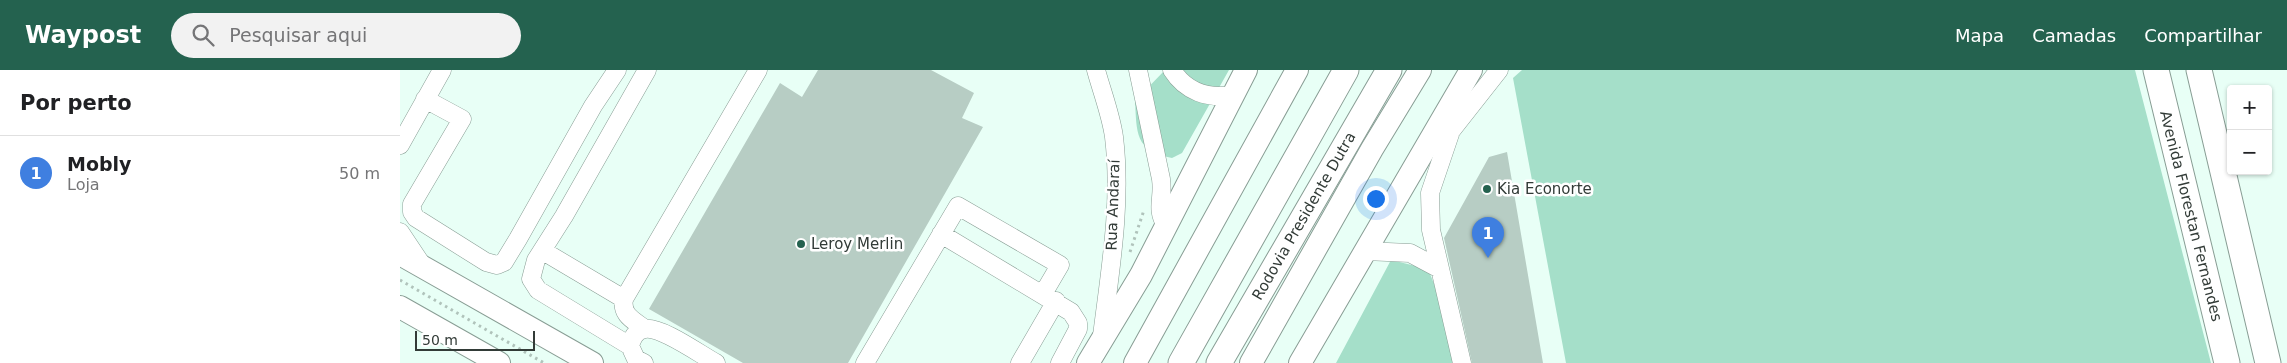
<!DOCTYPE html>
<html lang="pt">
<head>
<meta charset="utf-8">
<style>
	:root { --surface:#fff; --page:#f2f2f2; --text:#202124; --muted:#757577; --line:#e0e0e0; --accent:#24624f }
	body { margin:0; font-family:"DejaVu Sans",sans-serif; background:var(--page); color:var(--text) }
	.controls { position:absolute; right:15px; top:15px; display:grid; overflow:hidden; border-radius:5px; box-shadow:0 1px 4px #0004 }
	.controls button { width:45px; height:45px; display:grid; place-items:center; padding:0; border:0; border-bottom:1px solid var(--line); background:var(--surface); color:var(--text); font:25px sans-serif }
	.scale { position:absolute; left:15px; bottom:12px; width:120px; box-sizing:border-box; padding-left:5px; border:2px solid #323b37; border-top:0; font-size:14px; line-height:18px; white-space:nowrap; color:#323b37; -webkit-text-stroke:4px #fff; paint-order:stroke }
	.you { position:absolute; left:975px; top:128px; width:18px; height:18px; margin:-12px; border:4px solid #fff; border-radius:50%; background:#1a73e8; box-shadow:0 0 0 8px #1a73e833 }
	.badge { display:grid; place-items:center; width:32px; height:32px; border-radius:50%; background:var(--accent); color:#fff; font-size:16px; font-weight:700 }
	.pin { position:absolute; translate:-50% -41px; filter:drop-shadow(0 1px 2px #0008) }
	.pin::after { content:''; position:absolute; top:26px; width:18px; height:15px; background:inherit; clip-path:polygon(0 0,100% 0,50% 100%) }
	.list { margin:0; padding:0; list-style:none }
	h2 { display:flex; justify-content:space-between; align-items:center; height:65px; margin:0; padding:0 20px; font-size:21px }
	h2 small { font-size:16px; font-weight:400; color:var(--muted) }
	.list li { display:grid; grid-template-columns:32px 1fr auto; gap:15px; align-items:center; box-sizing:border-box; height:75px; padding:0 20px; border-top:1px solid var(--line) }
	.list b { display:block; font-size:19px; white-space:nowrap }
	.list p { margin:0; font-size:16px; white-space:nowrap; color:var(--muted) }
	.list em { font-size:16px; font-style:normal; color:var(--muted) }
	.icon { flex:none; width:28px; height:28px; fill:none; stroke:currentColor; stroke-width:2; stroke-linecap:round; stroke-linejoin:round }
	.map { position:relative; flex:none; width:1887px; height:293px; overflow:hidden }
	header { display:flex; align-items:center; gap:30px; box-sizing:border-box; height:70px; padding:0 25px; background:var(--accent); color:#fff }
	header strong { font-size:24px }
	nav { display:flex; gap:28px; margin-inline-start:auto; font-size:18px }
	.search { width:350px; height:45px; background:var(--page); display:flex; align-items:center; gap:12px; box-sizing:border-box; padding:0 18px; border-radius:28px; color:var(--muted); font-size:19px }
	main { display:flex }
	aside { flex:1; background:var(--surface) }
	.map>svg:first-child { display:block }
	.green { fill:#a5dfc9 }
	.building { fill:#b7cdc4 }
	.lines { fill:none; stroke-linecap:round; stroke-linejoin:round }
	.minor-casing { stroke:#889d94; stroke-width:19 }
	.major-casing { stroke:#889d94; stroke-width:24 }
	.highway-casing { stroke:#889d94; stroke-width:27 }
	.path { stroke:#b0c3bb; stroke-width:3; stroke-dasharray:2.5 4; stroke-linecap:butt }
	.minor { stroke:#fff; stroke-width:18 }
	.major { stroke:#fff; stroke-width:22 }
	.highway { stroke:#fff; stroke-width:25 }
	.poi-dot { fill:#24624f; stroke:#fff; stroke-width:2 }
	.labels { text-anchor:middle; dominant-baseline:central; stroke-width:5; stroke-linejoin:round; paint-order:stroke }
	.poi-label { font-size:15px; fill:#323b37; stroke:#fff; text-anchor:start }
	.street-label { font-size:15px; fill:#323b37; stroke:#fff }
</style>
</head>
<body>
<header>
<strong>Waypost</strong>
<div class="search"><svg class="icon" aria-label="search" viewBox="0 0 24 24"><circle cx="10" cy="10" r="6"/><path d="M15 15l6 6"/></svg>Pesquisar aqui</div>
<nav><a>Mapa</a><a>Camadas</a><a>Compartilhar</a></nav>
</header>
<main>
<aside>
<h2>Por perto<small></small></h2>
<ul class="list">
<li><span class="badge" style="background:#3f7fe0">1</span><div><b>Mobly</b><p>Loja</p></div><em>50 m</em></li>
</ul>
</aside>
<div class="map">
<svg width="1887" height="293" viewBox="0 0 1887 293">
	<rect width="100%" height="100%" fill="#e8fff6"/>
	<path class="green" d="M 765,0 L 829,0 L 782,83 L 772,88 C 734,81 737,62 735,31 Z
		M 1122,0 L 1735,0 L 1811,293 L 1166,293 L 1113,8 Z
		M 991,190 L 1028,199 L 1037,221 L 1053,293 L 936,293 Z"/>
	<path class="building" d="M 418,0 L 531,0 L 574,23 L 562,48 L 583,57 L 448,293 L 343,293 L 249,239 L 380,13 L 402,27 Z
		M 1107,82 L 1143,293 L 1072,293 L 1044,168 L 1089,87 Z"/>
	<g class="lines">
		<defs>
			<path id="minor" d="M 696,0 C 702,22 711,45 714,67 C 722,133 710,201 702,266
				M 738,0 L 761,109 C 764,130 755,137 766,156
				M 772,0 C 786,22 808,29 833,25
				M 25,29 L 62,49 L 12,134 L 12,142 L 16,148 L 86,192 L 97,195 L 104,192 L 118,169 L 193,36 L 217,0
				M 0,75 L 42,0
				M 0,162 L 22,195
				M 541,164 L 671,242 L 678,253 L 678,259 L 660,293
				M 143,181 L 224,229
				M 965,181 L 1010,183 L 1040,199
				M 245,259 C 233,250 221,245 224,229 L 358,0
				M 230,276 L 138,220 L 131,209 L 136,190 L 164,146 L 247,0
				M 244,293 L 236,289 L 230,276 C 232,268 236,260 245,259 C 261,256 301,285 316,293
				M 465,293 L 558,136 L 660,195 L 643,224
				M 620,293 L 656,231
				M 1062,293 L 1031,160 L 1030,123 L 1051,61 L 1099,0"/>
			<path id="major" d="M 0,184 L 192,293
				M 0,237 L 99,293
				M 688,293 L 741,205 L 846,0
				M 735,293 L 897,0
				M 851,293 L 972,79 L 1020,0
				M 900,293 L 1071,0"/>
			<path id="highway" d="M 1756,0 L 1827,293
				M 1799,0 L 1868,293
				M 781,293 L 946,0
				M 819,293 L 989,0"/>
		</defs>
		<use href="#minor" class="minor-casing"/>
		<use href="#major" class="major-casing"/>
		<use href="#highway" class="highway-casing"/>
		<path class="path" d="M 730,182 L 744,140
			M 0,210 L 144,293"/>
		<use href="#minor" class="minor"/>
		<use href="#major" class="major"/>
		<use href="#highway" class="highway"/>
	</g>
	<g class="poi-dot">
		<circle cx="1087" cy="119" r="5"/>
		<circle cx="401" cy="174" r="5"/>
	</g>
	<g class="labels">
		<g class="poi-label">
			<text x="1097" y="119">Kia Econorte</text>
			<text x="411" y="174">Leroy Merlin</text>
		</g>
		<g class="street-label">
			<text transform="translate(713 135) rotate(-88)">Rua Andaraí</text>
			<text transform="translate(904 146) rotate(-60)">Rodovia Presidente Dutra</text>
			<text transform="translate(1791 146) rotate(76)">Avenida Florestan Fernandes</text>
		</g>
	</g>
</svg>
<div class="controls">
<button>+</button>
<button>−</button>
</div>
<div class="scale">50 m</div>
<div class="you"></div>
<div class="pin badge" style="left:1088px;top:188px;background:#3f7fe0">1</div>
</div>
</main>
</body>
</html>
